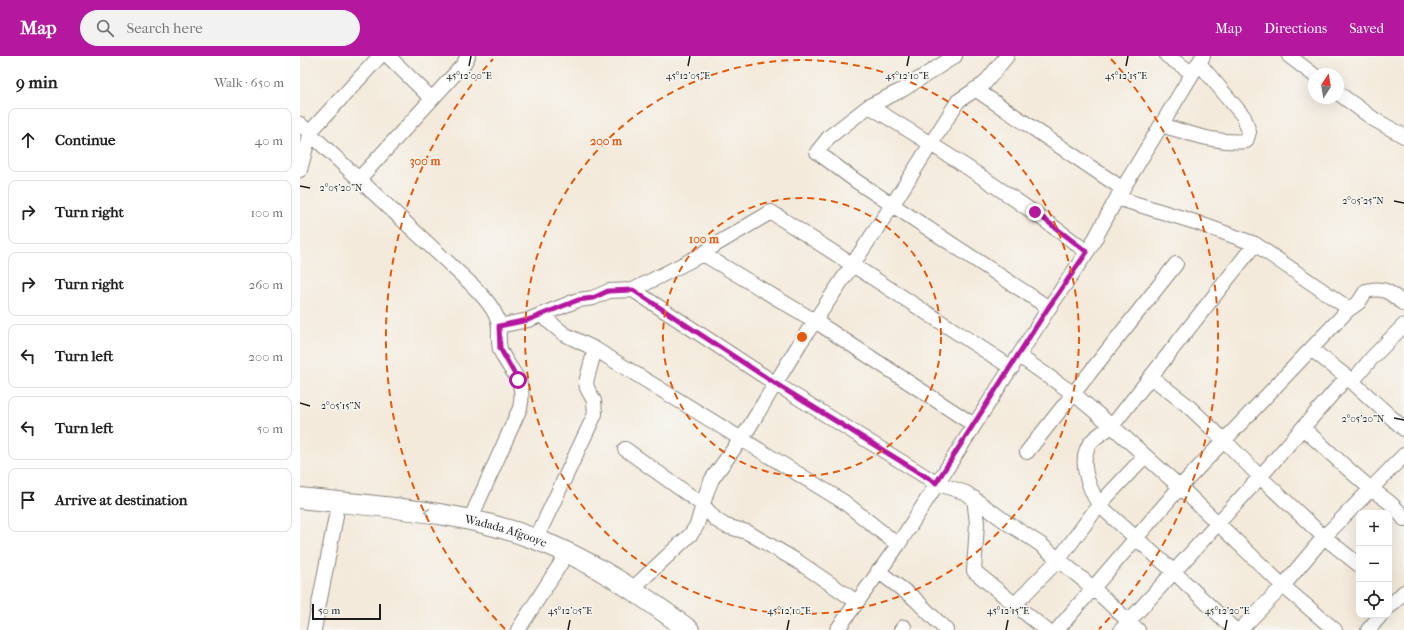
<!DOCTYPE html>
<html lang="en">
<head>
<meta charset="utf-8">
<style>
	:root { --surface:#fff; --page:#f2f2f2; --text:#222; --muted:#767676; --line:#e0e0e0; --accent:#b5179e }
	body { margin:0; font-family:"IM FELL French Canon",serif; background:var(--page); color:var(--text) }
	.controls { position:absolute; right:12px; bottom:12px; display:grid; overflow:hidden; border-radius:8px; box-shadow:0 4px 16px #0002 }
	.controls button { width:36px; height:36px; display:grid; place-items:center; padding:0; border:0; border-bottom:1px solid var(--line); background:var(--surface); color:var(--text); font:20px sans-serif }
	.compass { position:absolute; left:1008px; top:12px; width:36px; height:36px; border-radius:50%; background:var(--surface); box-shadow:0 4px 16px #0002; rotate:12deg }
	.scale { position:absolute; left:12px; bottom:10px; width:69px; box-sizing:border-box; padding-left:4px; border:2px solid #1c1c1c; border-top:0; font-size:11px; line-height:14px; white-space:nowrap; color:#1c1c1c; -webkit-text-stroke:3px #f6f6f2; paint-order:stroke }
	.stop { position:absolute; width:12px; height:12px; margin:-9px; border:3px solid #b5179e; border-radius:50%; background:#fff }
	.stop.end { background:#b5179e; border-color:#fff; box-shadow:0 1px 4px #0008 }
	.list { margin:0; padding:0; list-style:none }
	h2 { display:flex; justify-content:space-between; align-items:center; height:52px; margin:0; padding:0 16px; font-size:17px }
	h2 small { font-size:13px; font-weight:400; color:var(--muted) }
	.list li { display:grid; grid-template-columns:26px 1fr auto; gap:12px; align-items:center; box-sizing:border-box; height:64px; margin:0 8px 8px; padding:0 8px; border:1px solid var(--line); border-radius:8px }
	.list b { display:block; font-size:15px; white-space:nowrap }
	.list em { font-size:13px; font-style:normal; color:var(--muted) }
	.icon { flex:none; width:22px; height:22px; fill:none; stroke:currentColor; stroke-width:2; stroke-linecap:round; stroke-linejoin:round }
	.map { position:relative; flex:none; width:1104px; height:574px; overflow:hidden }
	header { display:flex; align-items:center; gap:24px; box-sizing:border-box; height:56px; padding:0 20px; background:var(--accent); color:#fff }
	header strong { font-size:19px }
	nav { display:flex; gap:22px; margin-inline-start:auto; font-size:14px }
	.search { width:280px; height:36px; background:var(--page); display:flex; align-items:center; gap:10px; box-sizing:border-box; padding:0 14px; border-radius:22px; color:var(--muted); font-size:15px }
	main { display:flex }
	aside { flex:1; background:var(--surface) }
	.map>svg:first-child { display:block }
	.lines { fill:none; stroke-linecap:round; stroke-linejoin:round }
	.minor-casing { stroke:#88837c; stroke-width:16 }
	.highway-casing { stroke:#88837c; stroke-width:22 }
	.minor { stroke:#fff; stroke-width:14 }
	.highway { stroke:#fff; stroke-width:20 }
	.oneway { stroke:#999 }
	.route { stroke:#b5179e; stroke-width:5 }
	.ticks { fill:none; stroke:#1c1c1c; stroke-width:1.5 }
	.ring { fill:none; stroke:#e8590c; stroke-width:2; stroke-dasharray:7 5 }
	.labels { text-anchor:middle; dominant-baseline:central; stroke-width:3; stroke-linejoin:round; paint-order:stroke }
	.street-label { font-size:12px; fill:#1c1c1c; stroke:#f6f6f2 }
	.ticks-label { font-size:10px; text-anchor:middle; fill:#1c1c1c; stroke:#f6f6f2; stroke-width:3; stroke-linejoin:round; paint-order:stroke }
	.centre { fill:#e8590c; stroke:#f6f6f2; stroke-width:2 }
	.ring-label { font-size:12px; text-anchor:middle; font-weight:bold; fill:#e8590c; stroke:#f6f6f2; stroke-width:3; stroke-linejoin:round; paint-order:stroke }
</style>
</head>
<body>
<header>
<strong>Map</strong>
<div class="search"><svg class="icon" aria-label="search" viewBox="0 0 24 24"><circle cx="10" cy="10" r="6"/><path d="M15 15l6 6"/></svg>Search here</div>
<nav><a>Map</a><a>Directions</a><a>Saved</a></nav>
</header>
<main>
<aside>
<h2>9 min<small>Walk · 650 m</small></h2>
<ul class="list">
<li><svg class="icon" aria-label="ahead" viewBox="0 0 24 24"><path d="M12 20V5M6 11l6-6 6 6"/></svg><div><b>Continue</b></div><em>40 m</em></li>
<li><svg class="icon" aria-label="right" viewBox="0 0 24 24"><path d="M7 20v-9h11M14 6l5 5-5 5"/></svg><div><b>Turn right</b></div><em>100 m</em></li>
<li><svg class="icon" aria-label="right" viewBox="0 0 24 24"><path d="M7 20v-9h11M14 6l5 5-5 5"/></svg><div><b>Turn right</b></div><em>260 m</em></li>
<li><svg class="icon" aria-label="left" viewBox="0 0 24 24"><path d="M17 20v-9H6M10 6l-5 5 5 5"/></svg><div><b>Turn left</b></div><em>200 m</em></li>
<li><svg class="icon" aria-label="left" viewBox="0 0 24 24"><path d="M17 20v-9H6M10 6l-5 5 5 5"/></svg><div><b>Turn left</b></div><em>50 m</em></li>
<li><svg class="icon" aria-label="arrive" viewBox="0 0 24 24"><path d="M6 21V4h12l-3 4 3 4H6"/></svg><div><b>Arrive at destination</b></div></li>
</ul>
</aside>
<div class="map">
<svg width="1104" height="574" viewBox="0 0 1104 574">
	<rect width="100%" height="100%" fill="#f6f6f2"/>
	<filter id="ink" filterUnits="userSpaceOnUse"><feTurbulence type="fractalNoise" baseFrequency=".025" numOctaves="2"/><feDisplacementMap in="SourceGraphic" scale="8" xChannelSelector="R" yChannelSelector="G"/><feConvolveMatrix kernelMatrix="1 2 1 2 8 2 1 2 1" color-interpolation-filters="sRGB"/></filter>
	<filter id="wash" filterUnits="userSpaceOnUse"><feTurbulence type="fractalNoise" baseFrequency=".012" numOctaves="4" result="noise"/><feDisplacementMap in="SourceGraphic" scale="16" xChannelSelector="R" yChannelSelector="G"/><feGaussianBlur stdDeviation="0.9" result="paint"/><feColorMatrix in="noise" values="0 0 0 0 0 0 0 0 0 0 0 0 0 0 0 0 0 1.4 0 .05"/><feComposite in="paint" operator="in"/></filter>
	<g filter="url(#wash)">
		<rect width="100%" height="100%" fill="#f4eadb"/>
	</g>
	<g filter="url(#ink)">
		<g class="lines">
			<defs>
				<path id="minor" d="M 88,0 L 132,43
					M 655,0 L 602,34 L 569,50 L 529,81 L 517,96 L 556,125 L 749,252
					M 867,0 L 892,17
					M 989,0 L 1014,19
					M 675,33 L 823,133
					M 1038,37 L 1075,64 L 1104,80
					M 569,50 C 644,95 717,142 787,196
					M 0,68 L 171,228 C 182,239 198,255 199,271 C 199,279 198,285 200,293 C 208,316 227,321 220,352 L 170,464
					M 861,69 C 889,77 917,88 946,85 L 949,76 L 944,61 L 899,7
					M 0,114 L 10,76 L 80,0
					M 59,123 L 163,9 L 168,0
					M 817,142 L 895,166 L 955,188 L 1045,250 L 1048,254
					M 403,198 L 515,265 L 674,369
					M 333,234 L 476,328 L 636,427 L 666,437 L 709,468 L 740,488 L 793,532 L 838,574
					M 241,259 L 264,278 L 295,293 L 544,446 L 598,489
					M 199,270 L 228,264 L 278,244 L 293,242 L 309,235 L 333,234 L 403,198 L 415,189 L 471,156 L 712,312
					M 1011,293 L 1047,321 L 1104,373
					M 719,300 L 774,338 L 812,370 L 880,431 L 983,530 L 1035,574
					M 851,321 L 887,349 L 925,385 L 960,421 L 1024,481 L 1059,509
					M 1052,326 L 1071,303 L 1104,269
					M 1003,372 C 1025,392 1047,413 1070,432 C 1083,442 1096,449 1104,463
					M 325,393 L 403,449 L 416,464 L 426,470 L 447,476 L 497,505 L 557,546
					M 727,396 L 876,208
					M 674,442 L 677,467 L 674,515 L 746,574
					M 236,483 L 295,358 L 294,345 L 287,332 L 286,326 L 295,293
					M 578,515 L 615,543 L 646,574
					M 332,533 L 391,478 L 397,469 L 407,435 L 412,423 L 448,373 L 500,287 L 593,148 L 658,45 L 684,28 L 707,0
					M 715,548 L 759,503 L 799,449 L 845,400
					M 1089,551 L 1104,536
					M 14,574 L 36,460
					M 218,574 L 261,507
					M 537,574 L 598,489 L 749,252 L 791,190 L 817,142 L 903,0
					M 601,574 L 604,571
					M 757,574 L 880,431 L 1048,254 L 1059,246 L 1066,235 C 1085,230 1090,237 1104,248
					M 821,574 L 960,421 L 1047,321
					M 935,574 L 873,515 L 799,449 C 789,432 777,404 791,386 C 796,380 805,375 812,370 L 955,188
					M 940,574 L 983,530 L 1024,481 L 1104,399
					M 1068,574 L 1081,559"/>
				<g id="highway">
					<path id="s1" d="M 0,442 C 79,451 160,454 235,483 C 292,504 341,538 389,574"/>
				</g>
			</defs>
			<use href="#minor" class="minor-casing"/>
			<use href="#highway" class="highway-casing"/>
			<use href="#minor" class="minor"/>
			<use href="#highway" class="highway"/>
		</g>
		<defs><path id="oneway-chevron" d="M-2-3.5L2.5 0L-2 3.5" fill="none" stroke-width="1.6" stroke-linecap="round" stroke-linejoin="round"/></defs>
		<use class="oneway" href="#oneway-chevron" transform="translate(127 456) rotate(-171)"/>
	</g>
	<g class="lines" filter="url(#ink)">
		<path class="route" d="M 218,324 L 200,292 L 199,270 L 228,264 L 278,244 L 293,242 L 308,235 L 333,234 L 476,328 L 636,427 L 748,252 L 787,196 L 735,156"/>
	</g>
	<path class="ticks" d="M 169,10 L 171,0M 388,10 L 390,0M 607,10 L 609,0M 826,10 L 828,0M 0,130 L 10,132M 1094,145 L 1104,147M 0,347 L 10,350M 1094,362 L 1104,364M 268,574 L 270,564M 487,574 L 489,564M 706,574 L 708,564M 925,574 L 927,564"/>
	<g class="ring">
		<circle cx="502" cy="281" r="139"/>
		<circle cx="502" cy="281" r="277"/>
		<path d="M205 573A416 416 0 0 1 193 3M811 3A416 416 0 0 1 799 573"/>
	</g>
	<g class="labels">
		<g class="street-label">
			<text stroke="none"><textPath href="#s1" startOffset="209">Wadada Afgooye</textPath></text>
		</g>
	</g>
	<g class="ticks-label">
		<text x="169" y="23">45°12'00"E</text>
		<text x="388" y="23">45°12'05"E</text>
		<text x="607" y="23">45°12'10"E</text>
		<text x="826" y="23">45°12'15"E</text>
		<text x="41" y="135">2°05'20"N</text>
		<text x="1063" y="148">2°05'25"N</text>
		<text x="41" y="353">2°05'15"N</text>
		<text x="1063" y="366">2°05'20"N</text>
		<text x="270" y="558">45°12'05"E</text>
		<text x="489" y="558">45°12'10"E</text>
		<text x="708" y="558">45°12'15"E</text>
		<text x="927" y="558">45°12'20"E</text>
	</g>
	<circle cx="502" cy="281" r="6" class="centre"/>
	<g class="ring-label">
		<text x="306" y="89">200 m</text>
		<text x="125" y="109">300 m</text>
		<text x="404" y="187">100 m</text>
	</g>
</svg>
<div class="controls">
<button>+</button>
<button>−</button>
<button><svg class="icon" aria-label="locate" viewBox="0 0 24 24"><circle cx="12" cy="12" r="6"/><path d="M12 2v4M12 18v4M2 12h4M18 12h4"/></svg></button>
</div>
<svg class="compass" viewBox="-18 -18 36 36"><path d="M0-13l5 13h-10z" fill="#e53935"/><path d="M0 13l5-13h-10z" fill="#767676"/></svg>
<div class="scale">50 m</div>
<div class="stop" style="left:218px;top:324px"></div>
<div class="stop end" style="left:735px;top:156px"></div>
</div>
</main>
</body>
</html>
